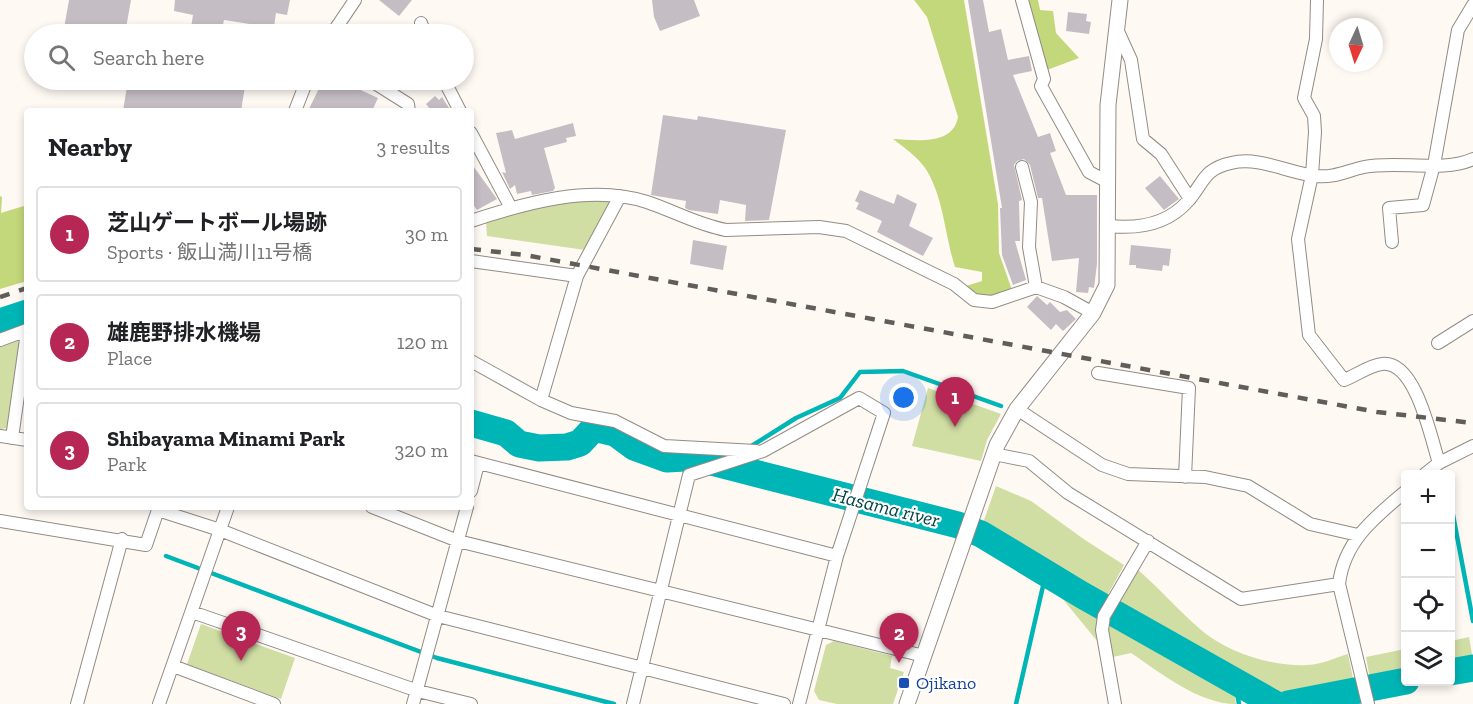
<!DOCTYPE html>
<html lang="en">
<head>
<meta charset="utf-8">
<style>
	:root { --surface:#fff; --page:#f2f2f2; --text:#202124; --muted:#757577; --line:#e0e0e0; --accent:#b72755 }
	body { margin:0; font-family:"Zilla Slab","Noto Sans JP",serif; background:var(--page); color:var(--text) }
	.controls { position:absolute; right:18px; bottom:18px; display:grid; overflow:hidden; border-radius:6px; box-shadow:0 3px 9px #0003 }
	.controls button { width:54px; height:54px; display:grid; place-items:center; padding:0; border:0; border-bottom:2px solid var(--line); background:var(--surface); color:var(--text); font:30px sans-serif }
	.compass { position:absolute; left:1329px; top:18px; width:54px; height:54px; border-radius:50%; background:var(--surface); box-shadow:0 3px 9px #0003; rotate:184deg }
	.you { position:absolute; left:904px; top:398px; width:21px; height:21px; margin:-15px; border:4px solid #fff; border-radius:50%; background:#1a73e8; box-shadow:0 0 0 9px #1a73e833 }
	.badge { display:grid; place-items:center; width:39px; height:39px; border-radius:50%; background:var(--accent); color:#fff; font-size:20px; font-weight:700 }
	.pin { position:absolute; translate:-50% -50px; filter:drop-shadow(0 2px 3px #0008) }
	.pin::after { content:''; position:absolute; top:32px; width:21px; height:18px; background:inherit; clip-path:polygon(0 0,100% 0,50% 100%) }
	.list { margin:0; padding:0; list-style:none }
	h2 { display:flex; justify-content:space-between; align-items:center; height:78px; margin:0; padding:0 24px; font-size:26px }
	h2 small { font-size:20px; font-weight:400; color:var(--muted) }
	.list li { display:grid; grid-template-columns:39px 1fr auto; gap:18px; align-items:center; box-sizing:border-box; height:96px; margin:0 12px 12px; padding:0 12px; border:2px solid var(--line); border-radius:6px }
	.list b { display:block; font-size:22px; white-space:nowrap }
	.list p { margin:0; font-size:20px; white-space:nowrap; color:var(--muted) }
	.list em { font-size:20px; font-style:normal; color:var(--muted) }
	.icon { flex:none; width:33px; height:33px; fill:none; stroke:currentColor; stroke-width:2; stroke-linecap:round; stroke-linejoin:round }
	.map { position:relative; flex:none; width:1473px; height:704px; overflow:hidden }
	.search { position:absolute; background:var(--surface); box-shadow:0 3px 9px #0003; left:24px; top:24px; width:450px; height:66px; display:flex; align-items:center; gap:15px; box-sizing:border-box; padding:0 21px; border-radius:33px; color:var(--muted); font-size:22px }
	.panel { position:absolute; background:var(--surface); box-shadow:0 3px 9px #0003; left:24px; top:108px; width:450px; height:402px; border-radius:6px }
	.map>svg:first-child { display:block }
	.green { fill:#d0dda3 }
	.forest { fill:#c3d77b }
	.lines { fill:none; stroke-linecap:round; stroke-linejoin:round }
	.stream { stroke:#00b5b5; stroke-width:4.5 }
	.river { stroke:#00b5b5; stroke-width:27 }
	.building { fill:#c4bec4 }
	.minor-casing { stroke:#928b86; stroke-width:14 }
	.tertiary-casing { stroke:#928b86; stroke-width:17 }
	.minor { stroke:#fff; stroke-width:12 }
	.tertiary { stroke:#fff; stroke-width:15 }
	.rail { stroke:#605d5a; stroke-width:4.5; stroke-dasharray:10 10; stroke-linecap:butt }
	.transit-dot { fill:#1a4fb4; stroke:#fff; stroke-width:2 }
	.labels { text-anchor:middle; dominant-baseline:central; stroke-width:4.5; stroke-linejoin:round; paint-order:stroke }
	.transit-label { font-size:18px; fill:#164399; stroke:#fff; text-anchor:start }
	.water-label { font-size:20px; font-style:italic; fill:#044; stroke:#fff }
</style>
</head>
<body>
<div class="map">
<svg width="1473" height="704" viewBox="0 0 1473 704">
	<rect width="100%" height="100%" fill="#fff9f4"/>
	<path class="green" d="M 594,198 L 609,199 L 611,205 L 585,250 L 487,236 L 486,222 L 514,212 Z
		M 15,339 L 21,344 L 9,428 L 0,429 L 0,345 Z
		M 928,388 L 1001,414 L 987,440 L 981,461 L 912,446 Z
		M 996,486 L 1031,501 L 1085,540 L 1124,565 L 1106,598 L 983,523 Z
		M 1137,569 C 1159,588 1178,610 1200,629 C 1227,653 1273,667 1308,665 C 1322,664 1335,658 1348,654 L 1354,683 L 1280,697 L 1117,605 Z
		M 1052,586 L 1098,614 L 1098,642 Z
		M 1108,619 L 1234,691 L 1236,704 C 1199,704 1161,673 1131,653 L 1113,657 L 1106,632 Z
		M 201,624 L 295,658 L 281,699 L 187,664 Z
		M 1469,637 L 1473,660 L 1451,664 L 1451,641 Z
		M 834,641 L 892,656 L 890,668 L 904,672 L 893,704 L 837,704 L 819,700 L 814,691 L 826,645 Z
		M 1405,649 L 1405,672 L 1370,679 L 1366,657 Z"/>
	<path class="forest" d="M 914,0 L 964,0 L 998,204 L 999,253 L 1012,290 C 989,297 983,302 963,287 L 982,281 L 982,272 L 955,267 C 945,236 944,200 927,171 C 919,158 905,148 893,139 C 916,140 953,146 958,117 L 927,17 Z
		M 1026,0 L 1038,0 L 1040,10 L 1053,11 L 1056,33 L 1079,58 L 1047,70 Z
		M 0,196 L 2,197 L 1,213 L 27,205 L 27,281 L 0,289 Z"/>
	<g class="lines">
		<path class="stream" d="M 750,447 L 796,418 L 840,398 L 860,372 L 903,371 L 1001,406
			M 707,462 L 731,453
			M 1450,499 L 1473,621
			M 166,556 L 437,658 L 614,704
			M 1235,682 L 1239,704
			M 1016,704 L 1046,573"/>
		<path class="river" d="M 0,322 L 27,313
			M 471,423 L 506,433 L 519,444 L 539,448 L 567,447 L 580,443 L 594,428 L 615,433 L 634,447 L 667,459 L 685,458 L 715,463 L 958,525 L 981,534 L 1082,595 L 1275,704
			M 1450,672 L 1473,668
			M 1288,704 L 1406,681"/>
	</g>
	<path class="building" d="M 69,0 L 131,0 L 125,34 L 63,34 Z
		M 175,0 L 290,0 L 287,15 L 276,13 L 273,34 L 261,34 L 263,26 L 224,20 L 221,34 L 190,34 L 193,15 L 174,11 Z
		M 379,0 L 412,0 L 399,16 Z
		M 652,0 L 694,0 L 700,16 L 660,31 L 654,17 Z
		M 968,0 L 983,0 L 989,32 L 1001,29 L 1008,60 L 1029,56 L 1032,71 L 1013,75 L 1038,137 L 1050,133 L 1056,151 L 1050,153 L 1066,195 L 1097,195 L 1097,264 L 1094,288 L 1089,287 L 1088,293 L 1076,292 L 1079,258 L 1052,261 L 1042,198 L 1038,198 L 1030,165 L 1024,159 L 1017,161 L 1014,165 L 1022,200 L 1019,201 L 1020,241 L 1015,241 L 1026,280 L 1013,285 L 1002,255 L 1000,208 L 1002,208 Z
		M 1068,12 L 1087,14 L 1086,21 L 1091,22 L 1089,34 L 1066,31 Z
		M 128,80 L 246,80 L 241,111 L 123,111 Z
		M 323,80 L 339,80 L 378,98 L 372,111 L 308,111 Z
		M 435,96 L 439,100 L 442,97 L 451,111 L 427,111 L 430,109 L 426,104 Z
		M 663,115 L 697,120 L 698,116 L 786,130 L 769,220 L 745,221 L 746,205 L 720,200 L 718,214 L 689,210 L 685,208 L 686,201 L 651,195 Z
		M 573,123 L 576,136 L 566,138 L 567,142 L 544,148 L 555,188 L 553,191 L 532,195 L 531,191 L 517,194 L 515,185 L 510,189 L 502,172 L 506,173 L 496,133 L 512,130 L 515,139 Z
		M 471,163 L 497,199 L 477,210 L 471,202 Z
		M 1160,176 L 1179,199 L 1164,210 L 1145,188 Z
		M 860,190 L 894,204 L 897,194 L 917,204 L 909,226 L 933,238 L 923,256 L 877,232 L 882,221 L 856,209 L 859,203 L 855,201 Z
		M 693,240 L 727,246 L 723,270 L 690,264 Z
		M 1131,245 L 1171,249 L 1169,266 L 1163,265 L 1162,271 L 1136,268 L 1136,265 L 1129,265 Z
		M 1037,296 L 1047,305 L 1050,302 L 1060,312 L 1067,310 L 1076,319 L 1063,331 L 1056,324 L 1051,330 L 1027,307 Z"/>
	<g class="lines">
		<defs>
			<path id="minor" d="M 1022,0 L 1044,79 L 1041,86 L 1089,172 L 1108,182
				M 1317,0 L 1316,39 L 1304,98 L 1314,116 L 1315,132 L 1312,175 L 1298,239 L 1309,335 L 1344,380 C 1355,376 1370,365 1382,364 C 1416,360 1431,439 1439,463
				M 421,23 L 425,34
				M 1116,27 L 1131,60 L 1143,139 L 1161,154 L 1190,199
				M 332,34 L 355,0
				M 370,80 L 408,104 L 409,111
				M 444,80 L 460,111
				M 295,111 L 307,80
				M 471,133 L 511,208
				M 1022,167 L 1031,202 L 1029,247 L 1036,287
				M 471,221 C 525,203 591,184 647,202 C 674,211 698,225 726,230 L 819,227 L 846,231 L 954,284 L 974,300 L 992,302 L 1036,287 L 1064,297 L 1093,313
				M 1109,226 C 1138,229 1168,224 1188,201 C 1204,183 1203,169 1231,163 C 1260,156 1287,173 1316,176 C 1334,178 1346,171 1364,167 C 1397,160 1443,173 1473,159
				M 1392,242 L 1389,208 L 1423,205 L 1434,165 L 1458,30 L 1473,5
				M 471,261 L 577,276
				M 0,340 L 27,330
				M 1438,343 L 1473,321
				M 471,361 L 541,400 L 571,413 L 615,421 L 664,446 L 756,451
				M 1098,373 L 1189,388 L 1185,477
				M 541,400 L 577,276 L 620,196
				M 1017,409 L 1102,465 L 1128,474 L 1205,477 L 1248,486 L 1310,524 L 1358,535
				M 0,436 L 27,440
				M 12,438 L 27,332
				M 994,454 L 1029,461 L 1068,493 L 1241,599 L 1339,584
				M 471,461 L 837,556
				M 1425,474 L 1439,463 L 1473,446
				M 471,491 L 478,464
				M 372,507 L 458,541 L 924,656
				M 0,521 L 146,545 L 158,510 L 220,530 L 438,616 L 784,704
				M 192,612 L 418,691 L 471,704
				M 173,666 L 274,704
				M 77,704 L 122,539
				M 159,704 L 228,507
				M 413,704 L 467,507
				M 633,704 L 689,475 L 763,451 L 859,398 L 884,413 L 837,556 L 799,704
				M 1115,704 L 1102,630 L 1104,616 L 1148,541
				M 1368,704 L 1339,584 C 1344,541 1375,517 1406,491"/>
			<path id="tertiary" d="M 907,704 L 997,445 L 1017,409 L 1093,313 L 1107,285 L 1108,105 L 1120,0"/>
		</defs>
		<use href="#minor" class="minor-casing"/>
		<use href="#tertiary" class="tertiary-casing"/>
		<use href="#minor" class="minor"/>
		<use href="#tertiary" class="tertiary"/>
		<path class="rail" d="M 471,249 L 525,255 L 1377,412 L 1473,423
			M 0,297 L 27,288"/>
	</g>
	<rect class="transit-dot" x="898" y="677" width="12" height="12" rx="3"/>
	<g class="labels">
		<g class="transit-label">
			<text x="916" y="683">Ojikano</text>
		</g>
		<g class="water-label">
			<text transform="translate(886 507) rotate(14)">Hasama river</text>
		</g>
	</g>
</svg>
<div class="controls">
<button>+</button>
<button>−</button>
<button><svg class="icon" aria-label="locate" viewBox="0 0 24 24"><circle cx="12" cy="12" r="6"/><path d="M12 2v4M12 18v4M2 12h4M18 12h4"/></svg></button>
<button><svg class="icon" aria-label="layers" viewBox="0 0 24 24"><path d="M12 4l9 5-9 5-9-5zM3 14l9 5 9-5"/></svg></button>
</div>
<svg class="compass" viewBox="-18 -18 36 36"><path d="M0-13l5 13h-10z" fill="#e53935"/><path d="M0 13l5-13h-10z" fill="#757577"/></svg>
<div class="you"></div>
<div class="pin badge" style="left:955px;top:427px">1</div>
<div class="pin badge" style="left:899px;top:663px">2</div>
<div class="pin badge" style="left:241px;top:661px">3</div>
<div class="search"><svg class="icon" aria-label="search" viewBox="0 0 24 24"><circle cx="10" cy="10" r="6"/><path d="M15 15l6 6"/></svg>Search here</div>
<section class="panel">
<h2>Nearby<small>3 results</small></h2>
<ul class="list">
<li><span class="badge">1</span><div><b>芝山ゲートボール場跡</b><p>Sports · 飯山満川11号橋</p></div><em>30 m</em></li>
<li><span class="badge">2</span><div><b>雄鹿野排水機場</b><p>Place</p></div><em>120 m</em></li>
<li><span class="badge">3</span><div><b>Shibayama Minami Park</b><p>Park</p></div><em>320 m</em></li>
</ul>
</section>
</div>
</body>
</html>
